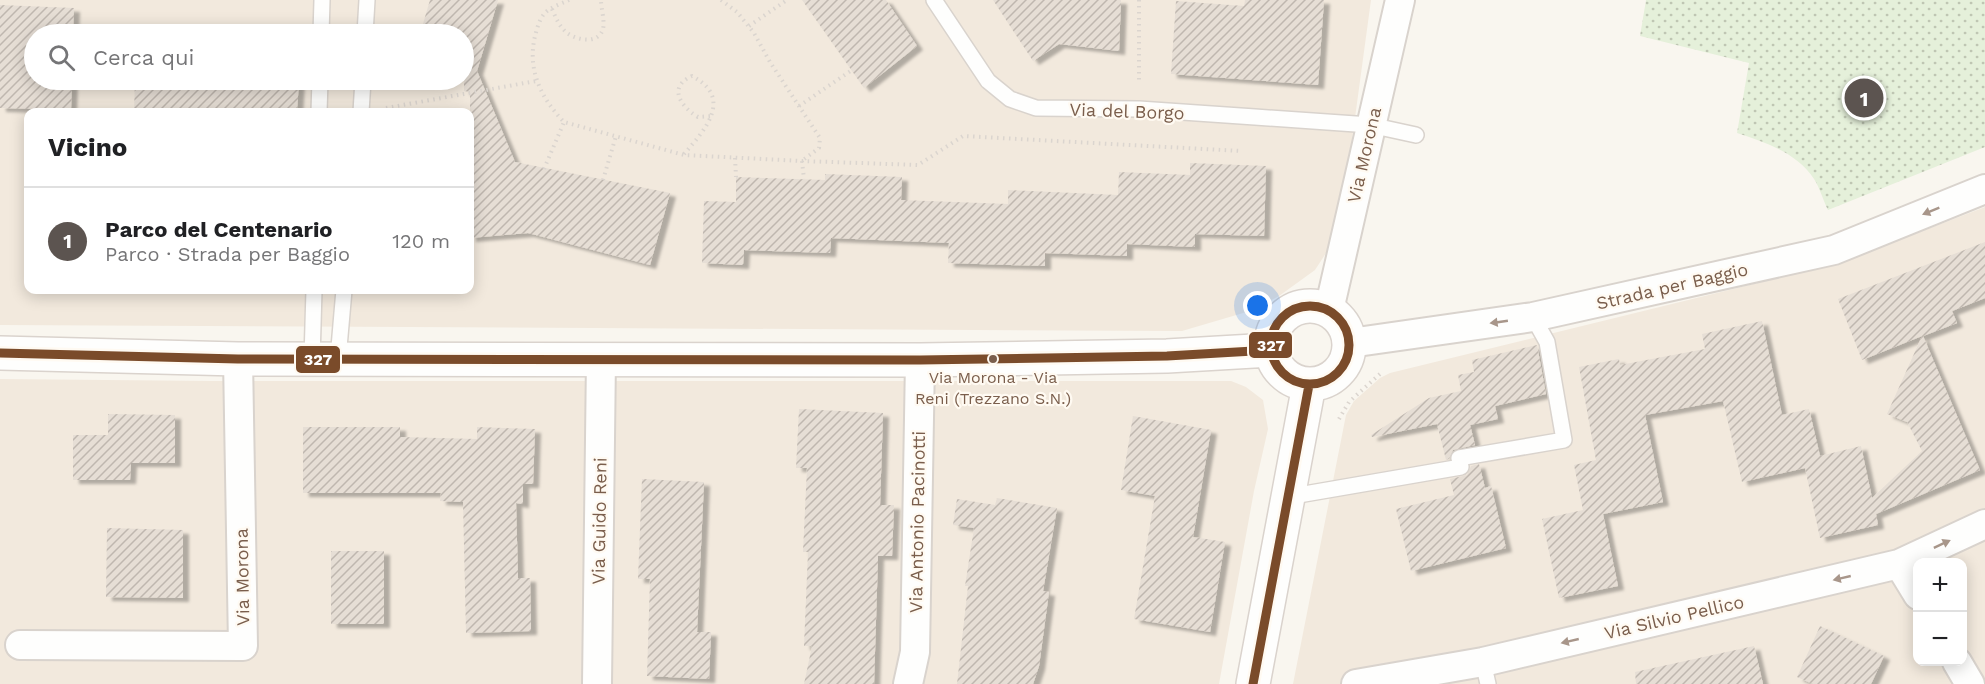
<!DOCTYPE html>
<html lang="it">
<head>
<meta charset="utf-8">
<style>
	:root { --surface:#fff; --page:#f6f6f6; --text:#202124; --muted:#757577; --line:#e0e0e0; --accent:#5c5450 }
	body { margin:0; font-family:"Work Sans",sans-serif; background:var(--page); color:var(--text) }
	.controls { position:absolute; right:18px; bottom:18px; display:grid; overflow:hidden; border-radius:12px; box-shadow:0 3px 15px #0003 }
	.controls button { width:54px; height:54px; display:grid; place-items:center; padding:0; border:0; border-bottom:2px solid var(--line); background:var(--surface); color:var(--text); font:30px sans-serif }
	.you { position:absolute; left:1258px; top:306px; width:21px; height:21px; margin:-15px; border:4px solid #fff; border-radius:50%; background:#1a73e8; box-shadow:0 0 0 9px #1a73e833 }
	.badge { display:grid; place-items:center; width:39px; height:39px; border-radius:50%; background:var(--accent); color:#fff; font-size:20px; font-weight:700 }
	.pin { position:absolute; translate:-50% -50%; border:3px solid #fff; box-shadow:0 2px 6px #0006 }
	.list { margin:0; padding:0; list-style:none }
	h2 { display:flex; justify-content:space-between; align-items:center; height:78px; margin:0; padding:0 24px; font-size:26px }
	h2 small { font-size:20px; font-weight:400; color:var(--muted) }
	.list li { display:grid; grid-template-columns:39px 1fr auto; gap:18px; align-items:center; box-sizing:border-box; height:108px; padding:0 24px; border-top:2px solid var(--line) }
	.list b { display:block; font-size:22px; white-space:nowrap }
	.list p { margin:0; font-size:20px; white-space:nowrap; color:var(--muted) }
	.list em { font-size:20px; font-style:normal; color:var(--muted) }
	.icon { flex:none; width:33px; height:33px; fill:none; stroke:currentColor; stroke-width:2; stroke-linecap:round; stroke-linejoin:round }
	.map { position:relative; flex:none; width:1985px; height:684px; overflow:hidden }
	.search { position:absolute; background:var(--surface); box-shadow:0 3px 15px #0003; left:24px; top:24px; width:450px; height:66px; display:flex; align-items:center; gap:15px; box-sizing:border-box; padding:0 21px; border-radius:33px; color:var(--muted); font-size:22px }
	.panel { position:absolute; background:var(--surface); box-shadow:0 3px 15px #0003; left:24px; top:108px; width:450px; height:186px; border-radius:12px }
	.map>svg:first-child { display:block }
	.residential { fill:#f2e9dd; fill-rule:evenodd }
	.park { fill:url(#park-dots) }
	.building { fill:url(#building-hatch); filter:url(#shadow) }
	.lines { fill:none; stroke-linecap:round; stroke-linejoin:round }
	.service-casing { stroke:#d9d3cd; stroke-width:18 }
	.minor-casing { stroke:#d9d3cd; stroke-width:32 }
	.secondary-casing { stroke:#dad3cd; stroke-width:36 }
	.path { stroke:#dbd5cf; stroke-width:4; stroke-dasharray:1.5 4.5; stroke-linecap:butt }
	.service { stroke:#fefefd; stroke-width:15 }
	.minor { stroke:#fefefd; stroke-width:28 }
	.secondary { stroke:#fefefd; stroke-width:33 }
	.bus-1-casing { stroke:#fffaf2; stroke-width:14 }
	.bus-1 { stroke:#7a4b2a; stroke-width:9 }
	.oneway { fill:#a8968a }
	.bus-dot { fill:#7a5e4c; stroke:#fffaf2; stroke-width:2 }
	.labels { text-anchor:middle; dominant-baseline:central; stroke-width:4.5; stroke-linejoin:round; paint-order:stroke }
	.bus-label { font-size:16px; fill:#7a5e4c; stroke:#fffaf2 }
	.street-label { font-size:18px; fill:#7a5e4c; stroke:#fffaf2 }
	.line-badge { stroke:#fffaf2; stroke-width:2 }
	.badge-label { font-size:16px; text-anchor:middle; font-weight:bold; fill:#fff }
</style>
</head>
<body>
<div class="map">
<svg width="1985" height="684" viewBox="0 0 1985 684">
	<defs>
		<pattern id="park-dots" width="8" height="8" patternUnits="userSpaceOnUse" patternTransform="scale(1.5)"><rect width="8" height="8" fill="#e5f0da"/><path d="M2 2h.1M6 6h.1" fill="none" stroke="#bfc6b3" stroke-width="1.8" stroke-linecap="round"/></pattern>
		<pattern id="building-hatch" width="6" height="6" patternUnits="userSpaceOnUse" patternTransform="scale(1.5)"><rect width="6" height="6" fill="#e6ded5"/><path d="M-1 1l2-2M0 6l6-6M5 7l2-2" fill="none" stroke="#bfb7af"/></pattern>
		<filter id="shadow"><feDropShadow dx="6" dy="4" stdDeviation="1.5" flood-color="#0004"/></filter>
	</defs>
	<rect width="100%" height="100%" fill="#f9f6ef"/>
	<path class="residential" d="M 0,0 L 1371,0 L 1346,184 L 1328,250 L 1315,270 L 1279,296 L 1250,311 L 1182,331 L 0,325 ZM 34,34 L 464,34 L 464,80 L 34,80 ZM 28,112 L 470,112 L 470,290 L 28,290 Z
		M 1985,207 L 1985,684 L 1293,684 L 1346,415 L 1354,401 L 1380,378 L 1390,373 L 1839,263 ZM 1918,562 L 1962,562 L 1962,662 L 1918,662 Z
		M 0,379 L 212,381 L 1231,381 L 1246,387 L 1263,400 L 1268,429 L 1254,491 L 1219,684 L 0,684 Z"/>
	<path class="park" d="M 1646,0 L 1985,0 L 1985,147 L 1828,210 C 1823,200 1820,188 1814,179 C 1797,153 1765,142 1737,133 L 1749,63 L 1640,36 Z"/>
	<path class="building" d="M 430,0 L 498,0 L 477,71 L 515,162 L 670,193 L 650,265 L 528,233 L 470,238 L 470,92 L 464,91 L 464,34 L 420,34 Z
		M 802,0 L 886,0 L 917,46 L 864,88 Z
		M 993,0 L 1121,0 L 1119,51 L 1059,44 L 1033,61 Z
		M 1245,0 L 1324,0 L 1318,85 L 1171,74 L 1176,1 L 1244,6 Z
		M 0,5 L 74,8 L 73,34 L 34,34 L 34,80 L 72,80 L 71,110 L 0,108 Z
		M 135,80 L 299,80 L 297,112 L 134,112 Z
		M 1190,163 L 1266,166 L 1264,236 L 1195,234 L 1195,247 L 1127,244 L 1127,256 L 1045,253 L 1045,266 L 948,263 L 949,243 L 831,238 L 830,253 L 744,250 L 743,265 L 702,263 L 704,201 L 736,202 L 736,177 L 825,180 L 825,174 L 902,177 L 901,200 L 1008,204 L 1008,190 L 1118,195 L 1119,172 L 1190,175 Z
		M 1985,242 L 1985,298 L 1952,311 L 1957,323 L 1923,336 L 1980,470 L 1876,514 L 1878,525 L 1820,538 L 1805,468 L 1742,482 L 1723,401 L 1645,415 L 1663,502 L 1603,514 L 1618,586 L 1559,598 L 1542,519 L 1583,510 L 1574,465 L 1596,460 L 1579,367 L 1619,359 L 1620,365 L 1705,349 L 1702,334 L 1762,321 L 1782,415 L 1809,409 L 1820,456 L 1861,446 L 1872,498 L 1922,451 L 1907,422 L 1887,414 L 1922,336 L 1862,360 L 1838,299 Z
		M 1537,345 L 1546,394 L 1495,406 L 1498,419 L 1470,425 L 1475,445 L 1453,450 L 1449,459 L 1446,460 L 1437,424 L 1372,437 L 1371,435 L 1429,398 L 1461,391 L 1458,375 L 1474,372 L 1472,360 Z
		M 799,409 L 883,413 L 880,505 L 894,505 L 892,556 L 878,556 L 874,684 L 804,684 L 812,646 L 804,646 L 808,552 L 803,552 L 807,468 L 796,468 Z
		M 108,414 L 175,415 L 175,463 L 131,463 L 130,480 L 73,480 L 73,435 L 108,435 Z
		M 1133,416 L 1211,430 L 1193,537 L 1225,542 L 1210,632 L 1134,619 L 1155,496 L 1121,490 Z
		M 303,427 L 400,427 L 400,437 L 477,439 L 477,427 L 535,429 L 533,484 L 523,484 L 523,504 L 516,503 L 518,578 L 530,578 L 531,631 L 466,633 L 463,502 L 440,501 L 441,493 L 303,493 Z
		M 1479,464 L 1485,488 L 1491,486 L 1506,548 L 1411,571 L 1396,509 L 1454,495 L 1450,479 L 1467,475 L 1471,466 Z
		M 642,479 L 704,482 L 697,632 L 711,632 L 709,679 L 647,676 L 650,579 L 638,579 Z
		M 997,498 L 1057,508 L 1043,591 L 1049,592 L 1039,666 L 1033,684 L 957,684 L 968,586 L 965,586 L 974,528 L 953,525 L 957,499 L 995,505 Z
		M 107,528 L 183,530 L 183,598 L 106,597 Z
		M 331,551 L 384,551 L 384,624 L 331,624 Z
		M 1820,626 L 1884,656 L 1871,684 L 1813,684 L 1797,677 Z
		M 1754,646 L 1763,684 L 1636,684 L 1635,672 Z"/>
	<g class="lines">
		<defs>
			<path id="service" d="M 934,0 L 988,81 L 1010,99 L 1036,108 L 1139,109 L 1255,117 L 1370,125 L 1416,135
				M 321,34 L 322,0
				M 365,34 L 367,0
				M 319,112 L 320,80
				M 361,112 L 363,80
				M 312,359 L 314,290
				M 338,359 L 344,290
				M 1287,497 L 1461,467 L 1459,458 L 1564,440 L 1547,342 L 1533,317
				M 1483,662 L 1488,684"/>
			<path id="minor" d="M 1329,310 L 1400,0
				M 1350,343 L 1533,317 L 1834,250 L 1985,189
				M 1899,564 L 1918,595
				M 20,645 L 243,646 L 238,359
				M 1957,662 L 1970,684
				M 597,684 L 601,358
				M 908,684 L 915,652 L 920,360
				M 1356,684 L 1483,662 L 1899,564 L 1985,524"/>
			<path id="secondary" d="M1271 345a39 39 0 1 1 78 0a39 39 0 1 1-78 0Z
				M 0,353 L 238,359 L 920,360 L 1167,356 L 1271,350
				M 1253,684 L 1309,385"/>
		</defs>
		<use href="#service" class="service-casing"/>
		<use href="#minor" class="minor-casing"/>
		<use href="#secondary" class="secondary-casing"/>
		<path class="path" d="M 569,0 C 561,4 550,7 544,14 C 539,20 537,29 535,36 C 527,70 541,98 564,122 L 684,155 L 802,161 L 918,165 L 963,136 L 1241,151
			M 721,0 L 737,12 L 754,33 L 770,62 L 820,138 L 819,148 L 803,160
			M 1139,0 L 1139,84
			M 552,9 C 556,18 559,26 567,33 C 577,40 598,45 603,29 C 605,21 601,8 601,0
			M 749,26 L 787,0
			M 799,106 L 852,70
			M 386,108 L 536,81
			M 684,154 C 705,130 734,98 692,76 C 667,87 681,107 698,117 L 712,116
			M 735,158 L 736,177
			M 802,161 L 804,179
			M 544,169 L 564,122
			M 603,180 L 616,136
			M 1339,419 L 1349,402 L 1382,372"/>
		<use href="#service" class="service"/>
		<use href="#minor" class="minor"/>
		<use href="#secondary" class="secondary"/>
		<defs>
			<path id="bus-1" d="M1271 345a39 39 0 1 1 78 0a39 39 0 1 1-78 0Z
				M 0,353 L 238,359 L 920,360 L 1167,356 L 1271,350
				M 1253,684 L 1309,385"/>
		</defs>
		<use href="#bus-1" class="bus-1-casing"/>
		<use href="#bus-1" class="bus-1"/>
	</g>
	<defs><path id="oneway-solid" d="M-6-.8H1V-3.2L6.5 0L1 3.2V.8H-6Z" transform="scale(1.5)"/></defs>
	<g class="oneway">
		<use href="#oneway-solid" transform="translate(1931 211) rotate(158)"/>
		<use href="#oneway-solid" transform="translate(1499 322) rotate(172)"/>
		<use href="#oneway-solid" transform="translate(1942 544) rotate(-25)"/>
		<use href="#oneway-solid" transform="translate(1842 578) rotate(167)"/>
		<use href="#oneway-solid" transform="translate(1570 641) rotate(167)"/>
	</g>
	<circle class="bus-dot" cx="993" cy="359" r="5"/>
	<g class="labels">
		<g class="bus-label">
			<text x="993" y="377">Via Morona - Via<tspan x="993" dy="21">Reni (Trezzano S.N.)</tspan></text>
		</g>
		<g class="street-label">
			<text transform="translate(1127 111) rotate(2)">Via del Borgo</text>
			<text transform="translate(1364 155) rotate(-77)">Via Morona</text>
			<text transform="translate(1672 286) rotate(-13)">Strada per Baggio</text>
			<text transform="translate(599 521) rotate(-89)">Via Guido Reni</text>
			<text transform="translate(917 522) rotate(-89)">Via Antonio Pacinotti</text>
			<text transform="translate(242 577) rotate(-91)">Via Morona</text>
			<text transform="translate(1674 617) rotate(-13)">Via Silvio Pellico</text>
		</g>
	</g>
	<g class="line-badge">
		<rect x="1248" y="331" width="45" height="28" rx="6" fill="#7a4b2a"/>
		<rect x="295" y="345" width="46" height="29" rx="6" fill="#7a4b2a"/>
	</g>
	<g class="badge-label">
		<text x="1271" y="351">327</text>
		<text x="318" y="365">327</text>
	</g>
</svg>
<div class="controls">
<button>+</button>
<button>−</button>
</div>
<div class="you"></div>
<div class="pin badge" style="left:1864px;top:98px">1</div>
<div class="search"><svg class="icon" aria-label="search" viewBox="0 0 24 24"><circle cx="10" cy="10" r="6"/><path d="M15 15l6 6"/></svg>Cerca qui</div>
<section class="panel">
<h2>Vicino<small></small></h2>
<ul class="list">
<li><span class="badge">1</span><div><b>Parco del Centenario</b><p>Parco · Strada per Baggio</p></div><em>120 m</em></li>
</ul>
</section>
</div>
</body>
</html>
